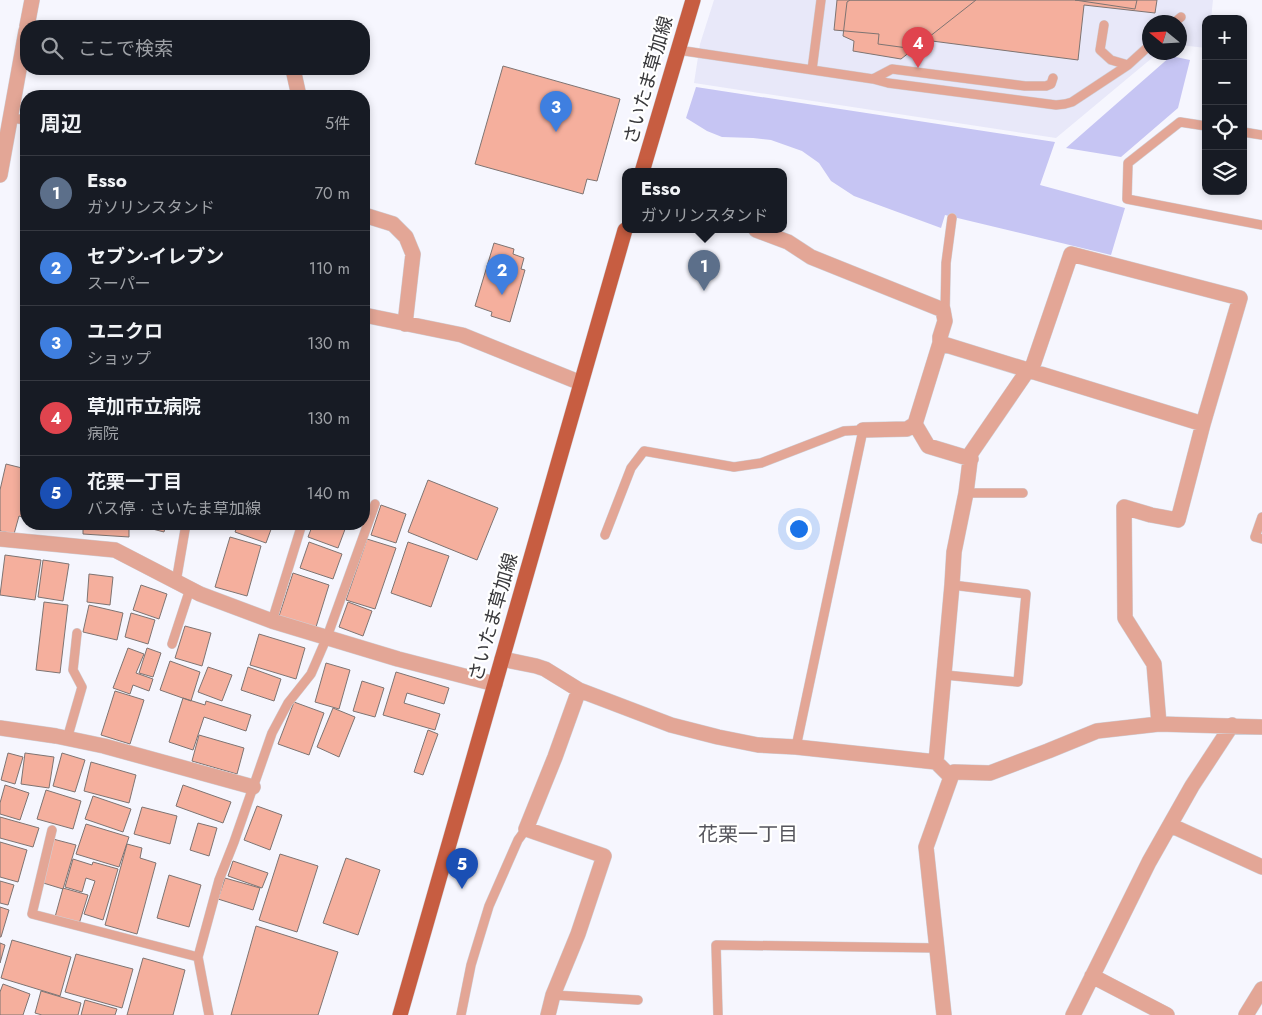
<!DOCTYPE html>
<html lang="ja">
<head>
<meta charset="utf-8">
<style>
	:root { --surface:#171b24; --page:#20242c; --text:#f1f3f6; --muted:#9ea1a6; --line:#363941; --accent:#7067e1 }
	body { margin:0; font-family:Jost,"Noto Sans JP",sans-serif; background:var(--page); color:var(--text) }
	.controls { position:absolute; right:15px; top:15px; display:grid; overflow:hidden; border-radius:10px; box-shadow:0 2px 8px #0003 }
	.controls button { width:45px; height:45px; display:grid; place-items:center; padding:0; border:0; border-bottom:1px solid var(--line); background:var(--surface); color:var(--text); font:25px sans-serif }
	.compass { position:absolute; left:1142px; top:15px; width:45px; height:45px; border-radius:50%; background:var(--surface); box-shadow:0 2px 8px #0003; rotate:288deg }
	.you { position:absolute; left:798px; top:528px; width:18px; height:18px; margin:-12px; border:4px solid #fff; border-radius:50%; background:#1a73e8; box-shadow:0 0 0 8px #1a73e833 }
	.badge { display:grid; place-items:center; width:32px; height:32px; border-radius:50%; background:var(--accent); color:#fff; font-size:16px; font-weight:700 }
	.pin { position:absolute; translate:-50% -41px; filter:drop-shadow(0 1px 2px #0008) }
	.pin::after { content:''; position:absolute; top:26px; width:18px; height:15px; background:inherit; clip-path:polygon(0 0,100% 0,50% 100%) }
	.popup { position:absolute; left:622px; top:168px; width:165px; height:65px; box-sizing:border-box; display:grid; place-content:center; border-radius:10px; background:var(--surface); filter:drop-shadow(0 1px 4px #0005); font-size:16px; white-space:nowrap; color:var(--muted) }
	.popup b { font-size:19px; color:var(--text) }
	.popup::after { content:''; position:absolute; left:50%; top:100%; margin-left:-10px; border:10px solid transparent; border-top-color:var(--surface) }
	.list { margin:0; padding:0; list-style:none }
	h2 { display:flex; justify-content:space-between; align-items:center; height:65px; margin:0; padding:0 20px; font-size:21px }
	h2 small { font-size:16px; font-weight:400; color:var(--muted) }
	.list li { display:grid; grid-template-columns:32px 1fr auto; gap:15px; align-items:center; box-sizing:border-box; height:75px; padding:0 20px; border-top:1px solid var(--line) }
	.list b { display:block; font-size:19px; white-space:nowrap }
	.list p { margin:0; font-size:16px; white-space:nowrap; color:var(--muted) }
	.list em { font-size:16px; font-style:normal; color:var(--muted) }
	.icon { flex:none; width:28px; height:28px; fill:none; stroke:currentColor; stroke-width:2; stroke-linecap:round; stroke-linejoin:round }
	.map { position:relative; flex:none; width:1262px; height:1015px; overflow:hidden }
	.search { position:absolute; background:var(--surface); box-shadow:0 2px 8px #0003; left:20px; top:20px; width:350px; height:55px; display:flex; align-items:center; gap:12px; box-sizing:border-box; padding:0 18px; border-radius:20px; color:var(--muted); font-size:19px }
	.panel { position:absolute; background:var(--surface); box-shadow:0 2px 8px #0003; left:20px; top:90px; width:350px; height:440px; border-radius:20px }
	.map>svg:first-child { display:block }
	.built { fill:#e8e8f9 }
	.green { fill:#c6c5f3 }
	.building { fill:#f5af9d; stroke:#7e7472 }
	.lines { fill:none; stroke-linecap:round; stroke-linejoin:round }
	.lane-casing { stroke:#d0d0d7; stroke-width:10 }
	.street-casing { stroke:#d0d0d7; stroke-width:16 }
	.primary-casing { stroke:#d0d0d7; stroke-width:16 }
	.lane { stroke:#e3a696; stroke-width:9 }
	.street { stroke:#e3a696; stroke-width:15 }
	.primary { stroke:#c75d41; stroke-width:15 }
	.labels { text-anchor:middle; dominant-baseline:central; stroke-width:4.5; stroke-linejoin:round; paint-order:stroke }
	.street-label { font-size:19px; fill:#39393c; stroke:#fff }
	.neighbourhood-label { font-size:20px; fill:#55555c; stroke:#fff }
</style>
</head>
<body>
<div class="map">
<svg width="1262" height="1015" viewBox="0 0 1262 1015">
	<rect width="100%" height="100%" fill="#f6f6fe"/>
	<path class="built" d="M 714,0 L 1213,0 L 1211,19 L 1206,19 L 1206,48 L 1180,45 L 1180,22 L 1150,22 L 1150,52 L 1158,53 L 1056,138 L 694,83 L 700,44 Z"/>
	<path class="green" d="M 1171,56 L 1190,60 L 1178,108 L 1121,157 L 1066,148 Z
		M 696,87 L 1055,142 L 1040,185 L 1125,208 L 1111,255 L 945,215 L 941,228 L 854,196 L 831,181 L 819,163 L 802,151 L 771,140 L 753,138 L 722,137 L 707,131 L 686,118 Z"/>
	<path class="building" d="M 837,0 L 1157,0 L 1155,13 L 1084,5 L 1078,60 L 932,41 L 930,51 L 878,44 L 879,34 L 834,30 Z
		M 850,0 L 976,0 L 901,59 L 853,51 L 854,41 L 843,36 L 847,2 Z
		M 1075,0 L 1137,0 L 1135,9 Z
		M 503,66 L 620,99 L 597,181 L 587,179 L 583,194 L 475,164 Z
		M 494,243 L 514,249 L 513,254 L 524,258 L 521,269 L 525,270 L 510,322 L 491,316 L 492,312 L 475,306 Z
		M 6,464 L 26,469 L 26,518 L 19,516 L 14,534 L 0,531 L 0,490 Z
		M 428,480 L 498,508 L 477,560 L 408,532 Z
		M 381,505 L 406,514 L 396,543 L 371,535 Z
		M 83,524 L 129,524 L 129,537 L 83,534 Z
		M 142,524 L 166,524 L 164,532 L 141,526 Z
		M 238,524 L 273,524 L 266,543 L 235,532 Z
		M 313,524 L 347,524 L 338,548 L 308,537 Z
		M 230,537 L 261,546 L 247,596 L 215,587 Z
		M 367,539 L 396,548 L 375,609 L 346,600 Z
		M 309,542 L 342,554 L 333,579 L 300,568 Z
		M 408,542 L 449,556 L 431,607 L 391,593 Z
		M 5,555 L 41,560 L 35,600 L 0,595 Z
		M 43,560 L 69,564 L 63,601 L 38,597 Z
		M 293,573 L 329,585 L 316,627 L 279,616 Z
		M 89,574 L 113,577 L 110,605 L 87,602 Z
		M 141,585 L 167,594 L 159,619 L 133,610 Z
		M 44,602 L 68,605 L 60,673 L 36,670 Z
		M 348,602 L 372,611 L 363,636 L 339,627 Z
		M 89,605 L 123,613 L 117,640 L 83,632 Z
		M 131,613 L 155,620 L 148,644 L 125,637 Z
		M 185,626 L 211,633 L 202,666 L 175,658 Z
		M 259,634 L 305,648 L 296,679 L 250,665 Z
		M 128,648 L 144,654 L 136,673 L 153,679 L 149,691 L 133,685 L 130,694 L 113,688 Z
		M 147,648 L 161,653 L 153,677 L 139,673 Z
		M 170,661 L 200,672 L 191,701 L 160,690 Z
		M 326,663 L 350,670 L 339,709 L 315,702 Z
		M 208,667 L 232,675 L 222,701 L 198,692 Z
		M 248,667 L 281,679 L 274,701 L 241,690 Z
		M 396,672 L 449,688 L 444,704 L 407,693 L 404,703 L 440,714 L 435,730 L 383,715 Z
		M 362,681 L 384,688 L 375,717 L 353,711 Z
		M 115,691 L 144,700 L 130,744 L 101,735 Z
		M 183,698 L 205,705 L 206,701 L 251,715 L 246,731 L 204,717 L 193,750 L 169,742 Z
		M 294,702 L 324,713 L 309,755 L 278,744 Z
		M 333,708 L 355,717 L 339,757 L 317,747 Z
		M 428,730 L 438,734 L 423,775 L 414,772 Z
		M 199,735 L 244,748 L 237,774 L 192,761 Z
		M 8,753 L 23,757 L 15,784 L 1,780 Z
		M 25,753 L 54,757 L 49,788 L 21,784 Z
		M 62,753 L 85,760 L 75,792 L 53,786 Z
		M 91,762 L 136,775 L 129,803 L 84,791 Z
		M 5,785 L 29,793 L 20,820 L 0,814 L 0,803 Z
		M 183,785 L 231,802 L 223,823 L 176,806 Z
		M 46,790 L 81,801 L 73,829 L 37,819 Z
		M 93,796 L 131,809 L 123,832 L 85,819 Z
		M 257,806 L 282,815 L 270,850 L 244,840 Z
		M 142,807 L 177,816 L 170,844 L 134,834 Z
		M 0,817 L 39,828 L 33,847 L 0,838 Z
		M 198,823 L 217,828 L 209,856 L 190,850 Z
		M 86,824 L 129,837 L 119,867 L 76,854 Z
		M 53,839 L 76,845 L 63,889 L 40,882 Z
		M 0,842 L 27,850 L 18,882 L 0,877 Z
		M 127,844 L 142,848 L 140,858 L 156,863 L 137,934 L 105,925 Z
		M 280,854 L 318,866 L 297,932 L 259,920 Z
		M 346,858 L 380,870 L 358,935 L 323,923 Z
		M 73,859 L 92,865 L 93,862 L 118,869 L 103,920 L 84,914 L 95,881 L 86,878 L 82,892 L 65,887 Z
		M 233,861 L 268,873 L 262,888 L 228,876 Z
		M 169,875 L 201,885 L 189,927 L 157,918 Z
		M 225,878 L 260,888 L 253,910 L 218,899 Z
		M 0,881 L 14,885 L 8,905 L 0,903 Z
		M 63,888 L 88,895 L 79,924 L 55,917 Z
		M 0,907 L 9,910 L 1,937 L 0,937 Z
		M 256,926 L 338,952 L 318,1015 L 231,1015 Z
		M 12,940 L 71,957 L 60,996 L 1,978 Z
		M 0,943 L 5,945 L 0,963 Z
		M 76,954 L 133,969 L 122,1008 L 65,992 Z
		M 143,958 L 185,970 L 173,1015 L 127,1015 Z
		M 3,984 L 30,994 L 23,1015 L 0,1015 L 0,992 Z
		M 41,991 L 81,1003 L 78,1015 L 42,1015 L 35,1013 Z
		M 85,1000 L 117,1009 L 115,1015 L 81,1015 Z"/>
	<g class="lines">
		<defs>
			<path id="lane" d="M 1175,22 L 1181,17
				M 1104,25 L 1100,50 L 1111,60 L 1128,65
				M 678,50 L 873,79 L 888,83 L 1056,105 L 1065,104 L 1072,102 L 1128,65 L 1150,45
				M 812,70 L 821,0
				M 873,79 L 892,69 L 1025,86 L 1046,86 L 1051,84 L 1053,78
				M 11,118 L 26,120
				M 1206,126 L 1180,122 L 1128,163 L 1127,199 L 1262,225
				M 1243,132 L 1262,135
				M 945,314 L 946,263 L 952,218
				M 966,493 L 1023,493
				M 1262,517 L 1255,537 L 1262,539
				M 605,535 L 631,468 L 644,451 L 734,467 L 761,463 L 844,431 L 863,430 L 796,747
				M 176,582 L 186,524
				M 272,621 L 302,524
				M 172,644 L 190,589
				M 945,675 L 1018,682 L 1026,594 L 952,585
				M 67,739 L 82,687 L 73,670 L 77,633
				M 52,830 L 32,914 L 198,957
				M 553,995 L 638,1000
				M 209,1015 L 198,957 L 219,880 L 234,842 L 272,733 L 288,703 L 311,674 L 327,637 L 375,504
				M 461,1015 L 471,965 L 489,906 L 518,840 L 526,829
				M 718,1015 L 716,945 L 937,948"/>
			<path id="street" d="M 27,26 L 32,0
				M 293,69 L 299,96
				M 0,175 L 26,31
				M 364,215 L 393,224 L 406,237 L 413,254 L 405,324
				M 756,230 L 788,242 L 811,257 L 943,310 L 945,321 L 940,337 L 940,343
				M 364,315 L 462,335 L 581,383
				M 1031,371 L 1071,254 L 1240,298 L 1203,424 L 1178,520 L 1151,515 L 1124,507 L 1125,618 L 1154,664 L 1159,724
				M 915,424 L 928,446 L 971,459
				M 863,430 L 907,429 L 915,424 L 940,343 L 1203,424
				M 0,539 L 115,550 L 200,594 L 272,621 L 398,659 L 495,684
				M 502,659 L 536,666 L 545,669 L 579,690 L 671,725 L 718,737 L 758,745 L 796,747 L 936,762 L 951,777 L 954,772 L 990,773 L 1048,751 L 1097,731 L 1159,724 L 1262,727
				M 0,728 L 56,736 L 104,746 L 253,787
				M 936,762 L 952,585 L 954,552 L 966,493 L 971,453 L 1028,370
				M 1170,825 L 1262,867
				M 1092,976 L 1167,1015
				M 548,1015 L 553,995 L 578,934 L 604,856 L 526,829 L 555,757 L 579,690
				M 944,1015 L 926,847 L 951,777
				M 1073,1015 L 1149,862 L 1192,786 L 1232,725
				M 1246,1015 L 1262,989"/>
			<path id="primary" d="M 642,172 L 693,0
				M 400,1015 L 625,230"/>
		</defs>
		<use href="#lane" class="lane-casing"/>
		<use href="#street" class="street-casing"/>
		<use href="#primary" class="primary-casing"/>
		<use href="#lane" class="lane"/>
		<use href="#street" class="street"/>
		<use href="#primary" class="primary"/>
	</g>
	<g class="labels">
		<g class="street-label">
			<text transform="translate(648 80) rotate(-74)">さいたま草加線</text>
			<text transform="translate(493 617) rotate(-74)">さいたま草加線</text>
		</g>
		<g class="neighbourhood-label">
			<text x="748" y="834">花栗一丁目</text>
		</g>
	</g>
</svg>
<div class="controls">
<button>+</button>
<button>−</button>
<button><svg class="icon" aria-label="locate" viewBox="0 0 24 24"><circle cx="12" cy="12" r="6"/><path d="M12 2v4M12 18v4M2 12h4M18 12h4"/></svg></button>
<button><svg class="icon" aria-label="layers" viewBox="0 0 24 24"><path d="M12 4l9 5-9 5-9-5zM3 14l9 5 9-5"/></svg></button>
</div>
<svg class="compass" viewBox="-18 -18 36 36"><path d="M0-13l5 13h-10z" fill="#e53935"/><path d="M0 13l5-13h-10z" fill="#9ea1a6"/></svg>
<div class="you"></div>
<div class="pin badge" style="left:704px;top:291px;background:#5c6f8a">1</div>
<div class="popup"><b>Esso</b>ガソリンスタンド</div>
<div class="pin badge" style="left:502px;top:295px;background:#3f7fe0">2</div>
<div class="pin badge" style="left:556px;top:132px;background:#3f7fe0">3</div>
<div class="pin badge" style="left:918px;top:68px;background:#e0444e">4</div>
<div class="pin badge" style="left:462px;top:889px;background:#1a4fb4">5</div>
<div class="search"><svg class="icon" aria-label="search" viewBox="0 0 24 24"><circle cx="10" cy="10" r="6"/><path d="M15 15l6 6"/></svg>ここで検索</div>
<section class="panel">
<h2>周辺<small>5件</small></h2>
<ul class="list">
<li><span class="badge" style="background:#5c6f8a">1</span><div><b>Esso</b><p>ガソリンスタンド</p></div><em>70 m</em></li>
<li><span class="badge" style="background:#3f7fe0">2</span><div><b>セブン-イレブン</b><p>スーパー</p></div><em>110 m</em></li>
<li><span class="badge" style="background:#3f7fe0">3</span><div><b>ユニクロ</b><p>ショップ</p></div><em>130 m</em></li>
<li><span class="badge" style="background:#e0444e">4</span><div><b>草加市立病院</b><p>病院</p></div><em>130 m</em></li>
<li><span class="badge" style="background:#1a4fb4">5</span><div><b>花栗一丁目</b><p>バス停 · さいたま草加線</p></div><em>140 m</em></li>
</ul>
</section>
</div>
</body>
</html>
